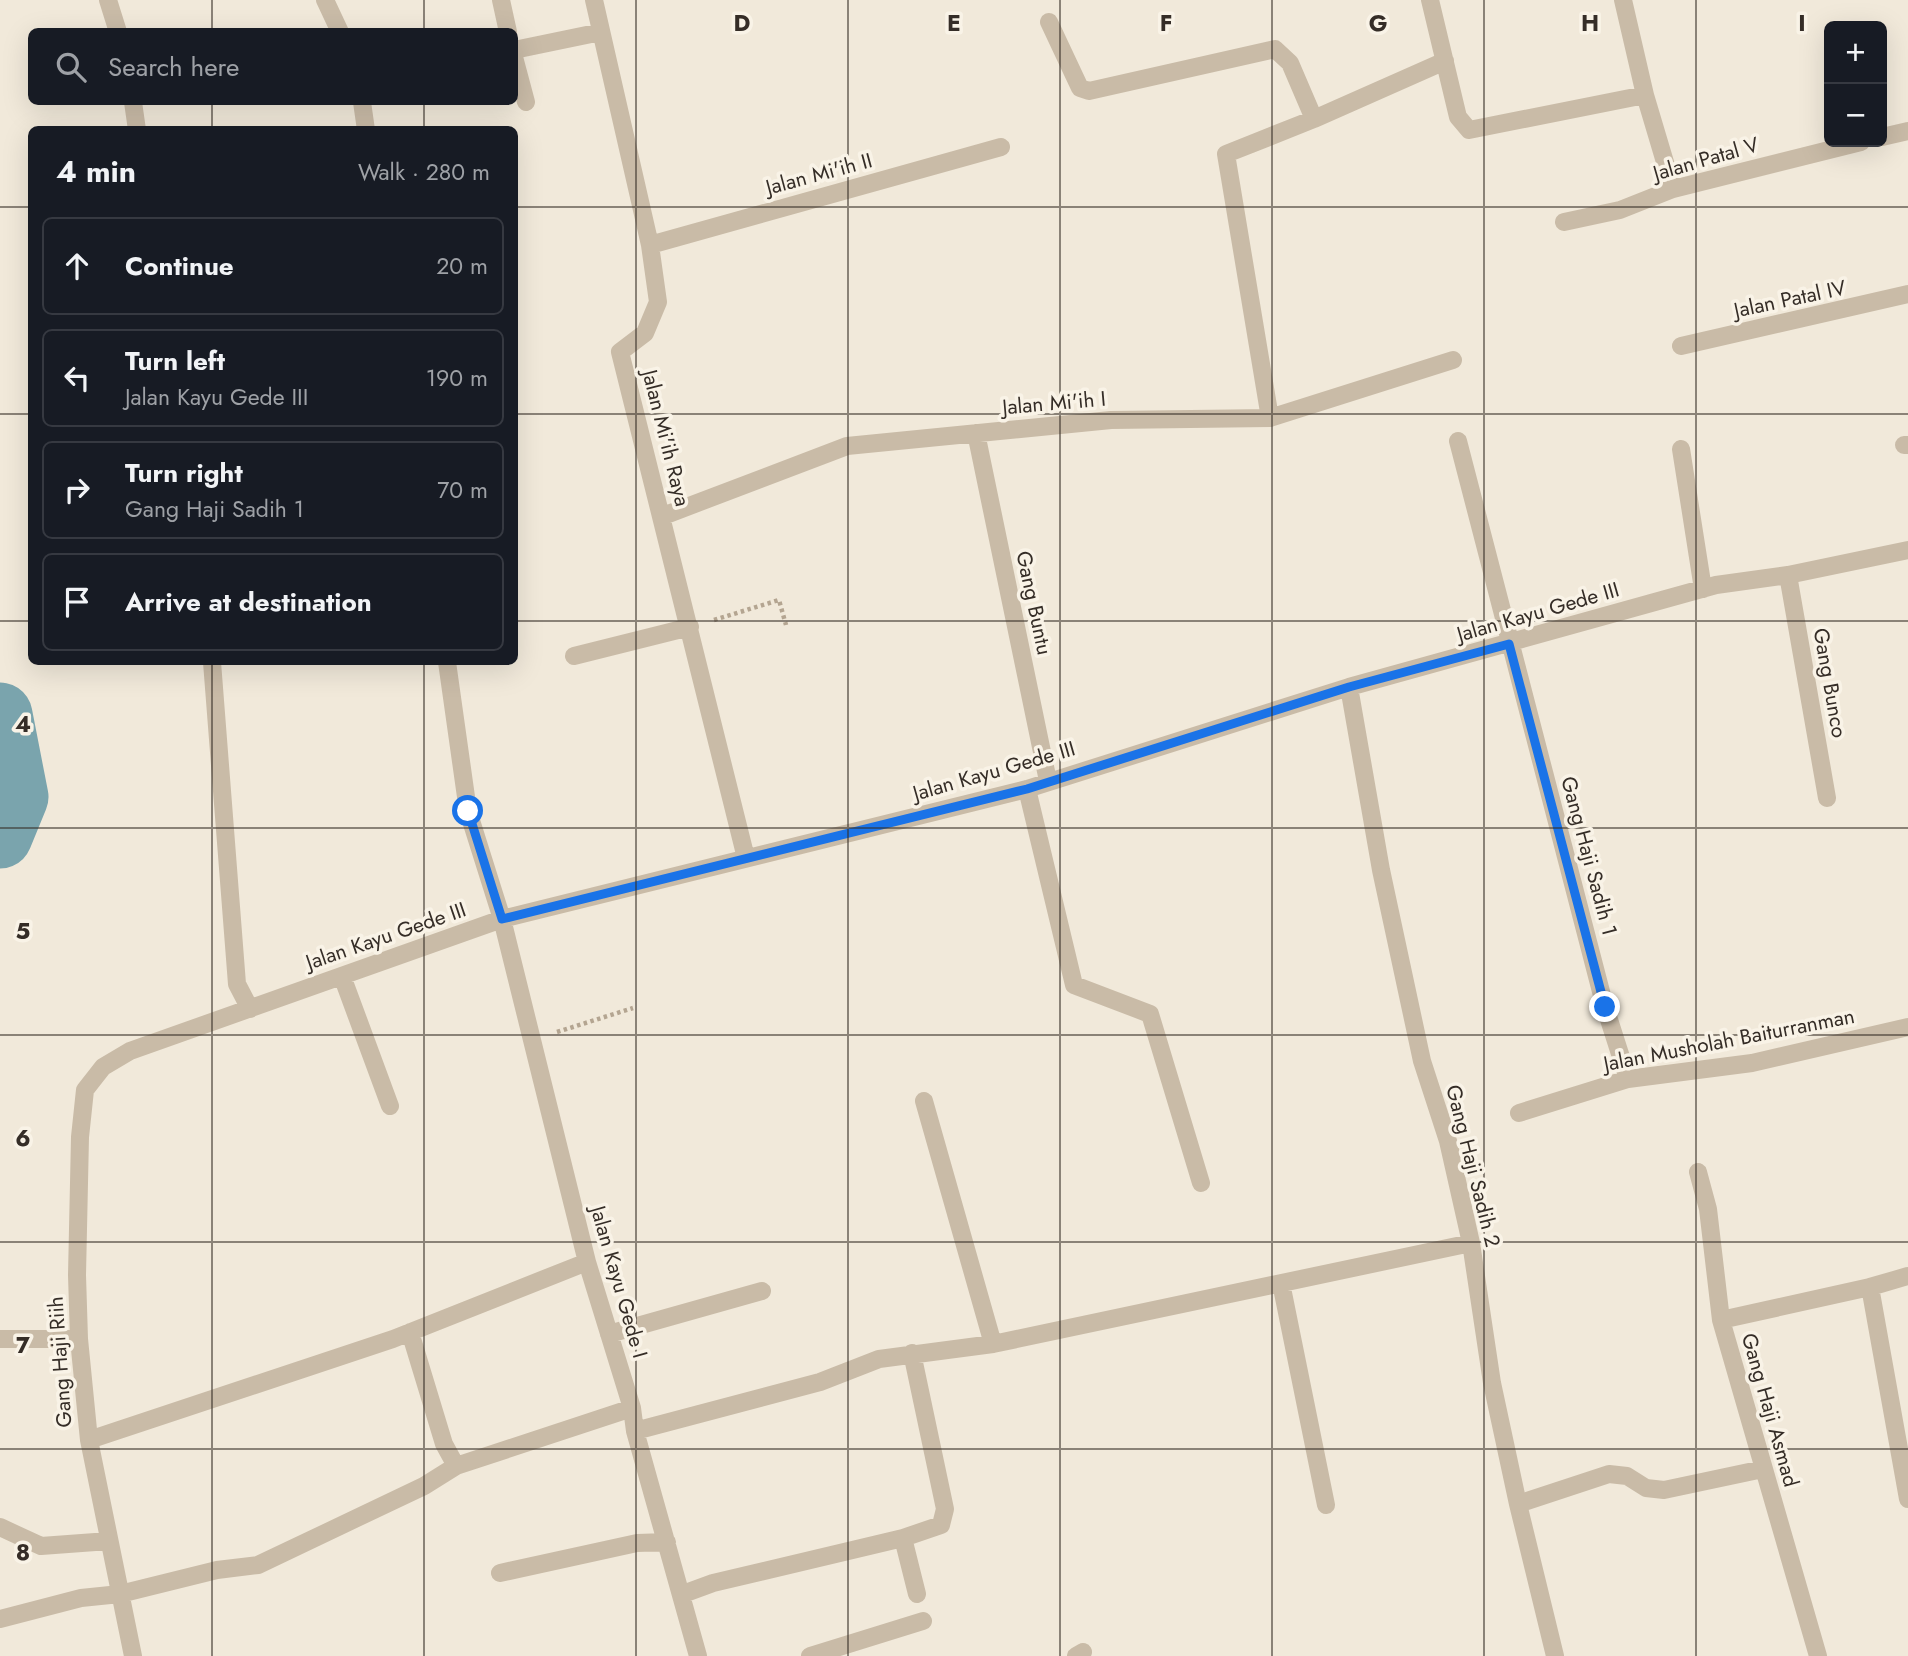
<!DOCTYPE html>
<html lang="en">
<head>
<meta charset="utf-8">
<style>
	:root { --surface:#171b24; --page:#20242c; --text:#f1f3f6; --muted:#9ea1a6; --line:#363941 }
	body { margin:0; font-family:Jost,sans-serif; background:var(--page); color:var(--text) }
	.controls { position:absolute; right:21px; top:21px; display:grid; overflow:hidden; border-radius:10px; box-shadow:0 7px 28px #0002 }
	.controls button { width:63px; height:63px; display:grid; place-items:center; padding:0; border:0; border-bottom:2px solid var(--line); background:var(--surface); color:var(--text); font:35px sans-serif }
	.stop { position:absolute; width:21px; height:21px; margin:-16px; border:5px solid #1a73e8; border-radius:50%; background:#fff }
	.stop.end { background:#1a73e8; border-color:#fff; box-shadow:0 2px 7px #0008 }
	.list { margin:0; padding:0; list-style:none }
	h2 { display:flex; justify-content:space-between; align-items:center; height:91px; margin:0; padding:0 28px; font-size:30px }
	h2 small { font-size:23px; font-weight:400; color:var(--muted) }
	.list li { display:grid; grid-template-columns:46px 1fr auto; gap:21px; align-items:center; box-sizing:border-box; height:98px; margin:0 14px 14px; padding:0 14px; border:2px solid var(--line); border-radius:10px }
	.list b { display:block; font-size:26px; white-space:nowrap }
	.list p { margin:0; font-size:23px; white-space:nowrap; color:var(--muted) }
	.list em { font-size:23px; font-style:normal; color:var(--muted) }
	.icon { flex:none; width:38px; height:38px; fill:none; stroke:currentColor; stroke-width:2; stroke-linecap:round; stroke-linejoin:round }
	.map { position:relative; flex:none; width:1908px; height:1656px; overflow:hidden }
	.search { position:absolute; background:var(--surface); box-shadow:0 7px 28px #0002; left:28px; top:28px; width:490px; height:77px; display:flex; align-items:center; gap:18px; box-sizing:border-box; padding:0 24px; border-radius:10px; color:var(--muted); font-size:26px }
	.panel { position:absolute; background:var(--surface); box-shadow:0 7px 28px #0002; left:28px; top:126px; width:490px; height:539px; border-radius:10px }
	.map>svg:first-child { display:block }
	.lines { fill:none; stroke-linecap:round; stroke-linejoin:round }
	.river { stroke:#7aa4ad; stroke-width:65 }
	.path { stroke:#b4a591; stroke-width:4.5; stroke-dasharray:3.5 3.5; stroke-linecap:butt }
	.minor { stroke:#c9bba7; stroke-width:18 }
	.route { stroke:#1a73e8; stroke-width:9 }
	.grid { fill:none; stroke:#352d27; stroke-width:2; stroke-opacity:0.55 }
	.labels { text-anchor:middle; dominant-baseline:central; stroke-width:7; stroke-linejoin:round; paint-order:stroke }
	.street-label { font-size:21px; fill:#352d27; stroke:#f9f3e7 }
	.grid-label { font-size:23px; text-anchor:middle; font-weight:bold; fill:#352d27; stroke:#f9f3e7; stroke-width:7; stroke-linejoin:round; paint-order:stroke }
</style>
</head>
<body>
<div class="map">
<svg width="1908" height="1656" viewBox="0 0 1908 1656">
	<rect width="100%" height="100%" fill="#f1e9da"/>
	<g class="lines">
		<path class="river" d="M 0,715 L 16,797 L 0,836"/>
		<path class="path" d="M 714,620 L 779,600 L 786,625
			M 557,1032 L 633,1008"/>
		<path class="minor" d="M 108,0 L 118,32
			M 325,0 L 340,32
			M 501,0 L 508,32
			M 594,0 L 650,245 L 658,302 L 645,333 L 620,352 L 746,858
			M 1430,0 L 1458,117 L 1469,130 L 1645,95
			M 1623,0 L 1645,95 L 1673,189
			M 1049,22 L 1080,88 L 1089,91 L 1275,49 L 1290,63 L 1314,119
			M 514,50 L 601,32
			M 514,57 L 526,102
			M 133,102 L 137,130
			M 362,102 L 366,130
			M 1882,137 L 1908,131
			M 1564,222 L 1620,210 L 1673,189 L 1861,142
			M 650,245 L 1001,147
			M 1681,346 L 1908,294
			M 1270,418 L 1226,154 L 1314,119 L 1445,61
			M 976,433 L 1048,781
			M 1458,441 L 1605,1007 L 1628,1079
			M 1904,445 L 1908,445
			M 1681,449 L 1703,589
			M 663,516 L 847,446 L 1111,420 L 1270,418 L 1453,360
			M 1788,575 L 1827,798
			M 574,656 L 690,627
			M 212,662 L 237,984 L 250,1009
			M 447,662 L 468,811 L 502,919 L 587,1262 L 632,1408 L 635,1431 L 698,1656
			M 1349,687 L 1381,870 L 1422,1061 L 1448,1141 L 1471,1243 L 1492,1383 L 1518,1504 L 1555,1656
			M 1027,789 L 1074,985 L 1150,1014 L 1201,1183
			M 342,976 L 390,1106
			M 924,1101 L 993,1344
			M 1519,1113 L 1628,1079 L 1752,1063 L 1908,1027
			M 1698,1172 L 1708,1209 L 1721,1320 L 1818,1656
			M 1281,1283 L 1326,1505
			M 1870,1287 L 1908,1276
			M 1721,1320 L 1870,1287 L 1908,1499
			M 410,1332 L 444,1444 L 456,1466
			M 609,1334 L 762,1291
			M 0,1339 L 79,1339
			M 635,1431 L 820,1382 L 879,1359 L 993,1344 L 1471,1243
			M 89,1440 L 393,1339 L 587,1262
			M 1518,1504 L 1609,1474 L 1627,1476 L 1646,1488 L 1664,1490 L 1763,1469
			M 0,1527 L 41,1546 L 109,1541
			M 903,1538 L 941,1525 L 945,1509 L 912,1353
			M 500,1573 L 637,1543 L 667,1542
			M 683,1594 L 713,1583 L 903,1538 L 917,1594
			M 0,1619 L 81,1598 L 120,1594 L 217,1570 L 258,1565 L 424,1486 L 456,1466 L 632,1408
			M 133,1656 L 89,1440 L 79,1339 L 77,1275 L 80,1137 L 85,1090 L 103,1067 L 130,1051 L 502,919 L 1027,789 L 1349,687 L 1716,585 L 1788,575 L 1908,550
			M 810,1656 L 923,1621
			M 1076,1656 L 1083,1652"/>
	</g>
	<g class="lines">
		<path class="route" d="M 468,811 L 502,919 L 1027,789 L 1349,687 L 1509,644 L 1605,1007"/>
	</g>
	<path class="grid" d="M 212,0 L 212,32M 424,0 L 424,32M 636,0 L 636,1656M 848,0 L 848,1656M 1060,0 L 1060,1656M 1272,0 L 1272,1656M 1484,0 L 1484,1656M 1696,0 L 1696,1656M 212,102 L 212,130M 424,102 L 424,130M 0,207 L 32,207M 514,207 L 1908,207M 0,414 L 32,414M 514,414 L 1908,414M 0,621 L 32,621M 514,621 L 1908,621M 212,662 L 212,1656M 424,662 L 424,1656M 0,828 L 1908,828M 0,1035 L 1908,1035M 0,1242 L 1908,1242M 0,1449 L 1908,1449"/>
	<g class="labels">
		<g class="street-label">
			<text transform="translate(1706 159) rotate(-16)">Jalan Patal V</text>
			<text transform="translate(819 174) rotate(-15)">Jalan Mi'ih II</text>
			<text transform="translate(1790 299) rotate(-12)">Jalan Patal IV</text>
			<text transform="translate(1054 403) rotate(-5)">Jalan Mi'ih I</text>
			<text transform="translate(666 438) rotate(76)">Jalan Mi'ih Raya</text>
			<text transform="translate(1034 603) rotate(78)">Gang Buntu</text>
			<text transform="translate(1538 612) rotate(-16)">Jalan Kayu Gede III</text>
			<text transform="translate(1830 683) rotate(80)">Gang Bunco</text>
			<text transform="translate(994 771) rotate(-16)">Jalan Kayu Gede III</text>
			<text transform="translate(1589 856) rotate(75)">Gang Haji Sadih 1</text>
			<text transform="translate(386 936) rotate(-19)">Jalan Kayu Gede III</text>
			<text transform="translate(1729 1040) rotate(-11)">Jalan Musholah Baiturranman</text>
			<text transform="translate(1473 1166) rotate(76)">Gang Haji Sadih 2</text>
			<text transform="translate(619 1282) rotate(74)">Jalan Kayu Gede I</text>
			<text transform="translate(60 1362) rotate(-94)">Gang Haji Riih</text>
			<text transform="translate(1770 1410) rotate(74)">Gang Haji Asmad</text>
		</g>
	</g>
	<g class="grid-label">
		<text x="742" y="31">D</text>
		<text x="954" y="31">E</text>
		<text x="1166" y="31">F</text>
		<text x="1378" y="31">G</text>
		<text x="1590" y="31">H</text>
		<text x="1802" y="31">I</text>
		<text x="23" y="732">4</text>
		<text x="23" y="939">5</text>
		<text x="23" y="1146">6</text>
		<text x="23" y="1353">7</text>
		<text x="23" y="1560">8</text>
	</g>
</svg>
<div class="controls">
<button>+</button>
<button>−</button>
</div>
<div class="stop" style="left:468px;top:811px"></div>
<div class="stop end" style="left:1605px;top:1007px"></div>
<div class="search"><svg class="icon" aria-label="search" viewBox="0 0 24 24"><circle cx="10" cy="10" r="6"/><path d="M15 15l6 6"/></svg>Search here</div>
<section class="panel">
<h2>4 min<small>Walk · 280 m</small></h2>
<ul class="list">
<li><svg class="icon" aria-label="ahead" viewBox="0 0 24 24"><path d="M12 20V5M6 11l6-6 6 6"/></svg><div><b>Continue</b></div><em>20 m</em></li>
<li><svg class="icon" aria-label="left" viewBox="0 0 24 24"><path d="M17 20v-9H6M10 6l-5 5 5 5"/></svg><div><b>Turn left</b><p>Jalan Kayu Gede III</p></div><em>190 m</em></li>
<li><svg class="icon" aria-label="right" viewBox="0 0 24 24"><path d="M7 20v-9h11M14 6l5 5-5 5"/></svg><div><b>Turn right</b><p>Gang Haji Sadih 1</p></div><em>70 m</em></li>
<li><svg class="icon" aria-label="arrive" viewBox="0 0 24 24"><path d="M6 21V4h12l-3 4 3 4H6"/></svg><div><b>Arrive at destination</b></div></li>
</ul>
</section>
</div>
</body>
</html>
